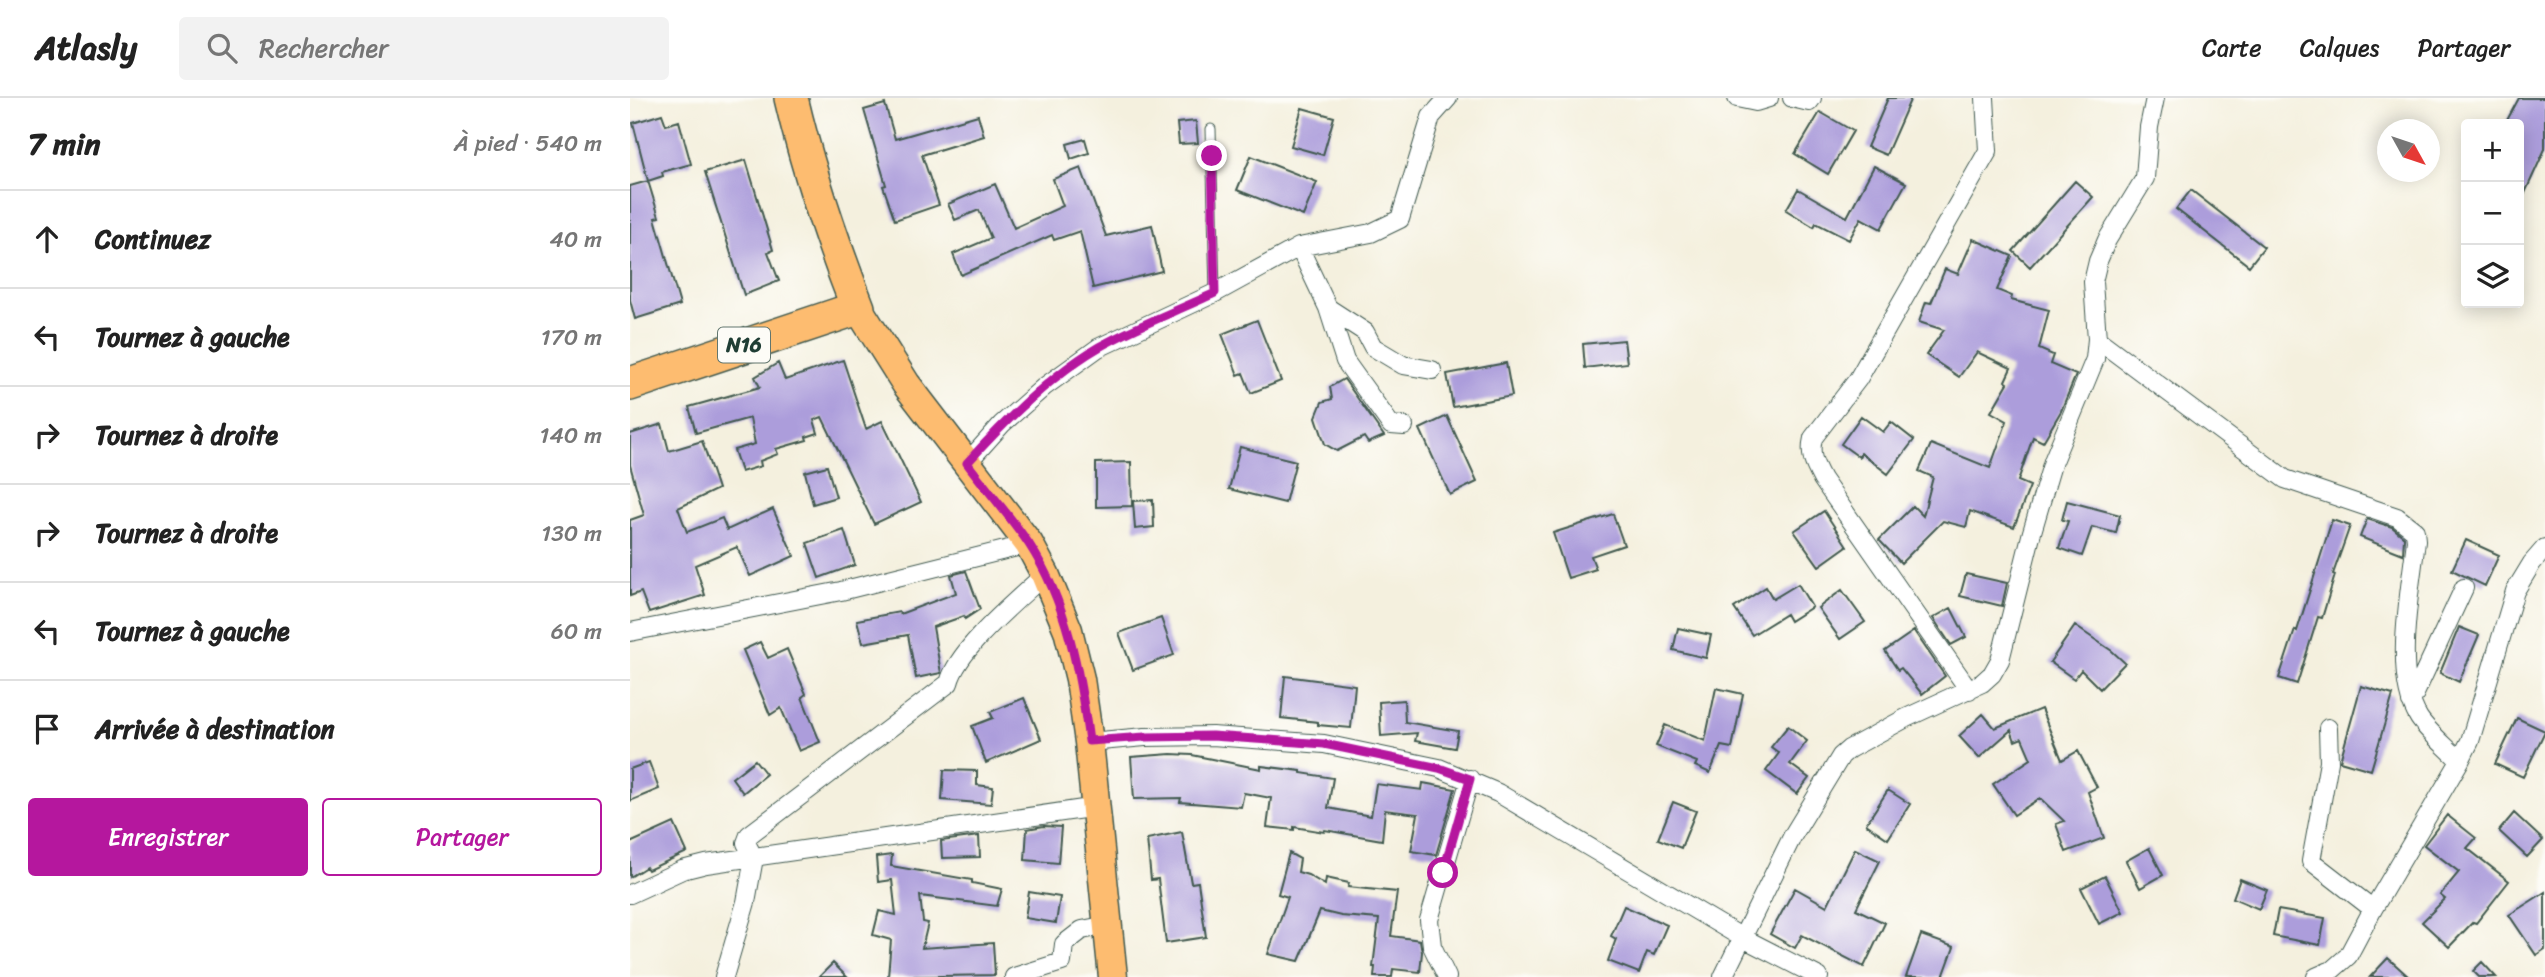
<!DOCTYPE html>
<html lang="fr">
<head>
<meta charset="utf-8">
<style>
	:root { --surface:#fff; --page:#f2f2f2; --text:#222; --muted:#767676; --line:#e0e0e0; --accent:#b5179e }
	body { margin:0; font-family:Sriracha,sans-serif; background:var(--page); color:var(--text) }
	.controls { position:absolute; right:21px; top:21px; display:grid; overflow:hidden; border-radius:7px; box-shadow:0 4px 18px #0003 }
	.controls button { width:63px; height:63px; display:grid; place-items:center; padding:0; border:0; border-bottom:2px solid var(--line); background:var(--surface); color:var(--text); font:35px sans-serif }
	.compass { position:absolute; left:1747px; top:21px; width:63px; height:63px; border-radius:50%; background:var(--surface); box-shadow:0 4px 18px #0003; rotate:130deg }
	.stop { position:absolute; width:21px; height:21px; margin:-16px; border:5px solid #b5179e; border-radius:50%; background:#fff }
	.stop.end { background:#b5179e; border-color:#fff; box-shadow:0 2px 7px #0008 }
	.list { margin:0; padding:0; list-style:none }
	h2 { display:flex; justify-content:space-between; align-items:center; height:91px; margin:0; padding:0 28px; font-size:30px }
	h2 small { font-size:23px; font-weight:400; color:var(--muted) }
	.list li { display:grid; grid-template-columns:46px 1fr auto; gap:21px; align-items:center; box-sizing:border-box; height:98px; padding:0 28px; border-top:2px solid var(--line) }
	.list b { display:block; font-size:26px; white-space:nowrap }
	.list em { font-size:23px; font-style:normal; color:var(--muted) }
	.actions { display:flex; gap:14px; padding:21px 28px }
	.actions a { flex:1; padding:16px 0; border:2px solid var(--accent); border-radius:7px; text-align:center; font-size:24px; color:var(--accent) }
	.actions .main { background:var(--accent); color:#fff }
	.icon { flex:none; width:38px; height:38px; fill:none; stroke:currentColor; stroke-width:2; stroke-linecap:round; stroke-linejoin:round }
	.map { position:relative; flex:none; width:1915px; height:879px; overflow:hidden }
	header { display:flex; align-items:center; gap:42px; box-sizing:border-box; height:98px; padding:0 35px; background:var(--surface); border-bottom:2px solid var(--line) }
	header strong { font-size:33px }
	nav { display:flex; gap:38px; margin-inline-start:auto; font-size:24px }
	.search { width:490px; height:63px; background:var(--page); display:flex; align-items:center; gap:18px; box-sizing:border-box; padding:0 24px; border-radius:7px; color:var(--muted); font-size:26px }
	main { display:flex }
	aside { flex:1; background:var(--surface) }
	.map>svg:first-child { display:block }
	.building { fill:#ac9ddb }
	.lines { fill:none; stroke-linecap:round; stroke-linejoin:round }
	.lane-casing { stroke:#3f584e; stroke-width:11 }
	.street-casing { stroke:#3f584e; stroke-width:20 }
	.primary-casing { stroke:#3f584e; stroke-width:31 }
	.highway-casing { stroke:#3f584e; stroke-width:36 }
	.lane { stroke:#fff; stroke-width:9 }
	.street { stroke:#fff; stroke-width:18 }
	.primary { stroke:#fdbc70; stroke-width:28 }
	.highway { stroke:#fdbc70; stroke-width:33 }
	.route { stroke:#b5179e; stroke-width:9 }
	.labels { text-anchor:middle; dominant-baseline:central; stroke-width:5; stroke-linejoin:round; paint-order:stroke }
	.shield { fill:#fdfcf7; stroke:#62766e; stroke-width:2 }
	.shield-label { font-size:21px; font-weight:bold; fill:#1f3d34 }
</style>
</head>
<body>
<header>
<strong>Atlasly</strong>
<div class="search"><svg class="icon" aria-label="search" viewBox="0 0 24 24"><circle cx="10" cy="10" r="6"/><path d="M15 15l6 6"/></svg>Rechercher</div>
<nav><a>Carte</a><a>Calques</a><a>Partager</a></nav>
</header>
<main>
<aside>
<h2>7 min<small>À pied · 540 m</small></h2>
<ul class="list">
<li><svg class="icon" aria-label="ahead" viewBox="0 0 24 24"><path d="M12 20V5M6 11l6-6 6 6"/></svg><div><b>Continuez</b></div><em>40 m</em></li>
<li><svg class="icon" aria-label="left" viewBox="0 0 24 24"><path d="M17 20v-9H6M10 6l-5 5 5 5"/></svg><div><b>Tournez à gauche</b></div><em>170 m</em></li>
<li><svg class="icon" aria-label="right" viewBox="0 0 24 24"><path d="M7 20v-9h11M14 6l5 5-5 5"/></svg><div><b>Tournez à droite</b></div><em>140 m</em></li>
<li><svg class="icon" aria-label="right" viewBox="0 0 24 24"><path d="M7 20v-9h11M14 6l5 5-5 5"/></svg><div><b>Tournez à droite</b></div><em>130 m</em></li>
<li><svg class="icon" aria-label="left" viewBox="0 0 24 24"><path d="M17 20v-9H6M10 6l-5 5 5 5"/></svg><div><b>Tournez à gauche</b></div><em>60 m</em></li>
<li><svg class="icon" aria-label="arrive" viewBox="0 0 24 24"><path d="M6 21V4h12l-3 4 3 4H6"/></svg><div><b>Arrivée à destination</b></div></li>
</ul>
<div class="actions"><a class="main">Enregistrer</a><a>Partager</a></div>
</aside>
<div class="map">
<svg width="1915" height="879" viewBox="0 0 1915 879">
	<rect width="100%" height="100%" fill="#fdfcf7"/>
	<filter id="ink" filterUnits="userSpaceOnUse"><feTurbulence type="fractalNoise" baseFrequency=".0143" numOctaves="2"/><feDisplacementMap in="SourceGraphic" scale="14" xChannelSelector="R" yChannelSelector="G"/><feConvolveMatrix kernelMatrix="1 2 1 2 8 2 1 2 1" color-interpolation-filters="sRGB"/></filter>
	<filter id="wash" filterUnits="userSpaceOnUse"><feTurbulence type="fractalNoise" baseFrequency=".00686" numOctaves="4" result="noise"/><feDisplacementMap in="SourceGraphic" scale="28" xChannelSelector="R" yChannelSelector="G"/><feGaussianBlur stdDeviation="1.57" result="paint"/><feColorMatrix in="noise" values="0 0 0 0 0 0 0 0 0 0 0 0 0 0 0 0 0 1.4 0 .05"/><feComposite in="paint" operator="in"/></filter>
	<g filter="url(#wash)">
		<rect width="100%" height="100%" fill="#f4f0de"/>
		<g id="blocks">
			<path class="building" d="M 1258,0 L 1281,0 L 1256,57 L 1237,49 Z
				M 1889,0 L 1915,0 L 1915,51 L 1889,108 L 1889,26 L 1875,26 Z
				M 255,6 L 265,41 L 348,17 L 354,38 L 292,57 L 309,107 L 265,122 L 253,88 L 256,87 L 234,12 Z
				M 672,10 L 704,19 L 693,57 L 661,48 Z
				M 1190,14 L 1223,33 L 1198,76 L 1165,56 Z
				M 32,16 L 36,27 L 49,23 L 61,66 L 32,74 L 33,78 L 18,83 L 3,25 Z
				M 566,23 L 568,45 L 549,46 L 547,25 Z
				M 455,41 L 459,55 L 441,61 L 437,46 Z
				M 621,58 L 687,84 L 673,118 L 607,92 Z
				M 116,62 L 143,152 L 138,154 L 149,183 L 114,197 L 75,74 Z
				M 1244,68 L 1276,85 L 1251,131 L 1231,120 L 1219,142 L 1186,125 L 1184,129 L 1156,112 L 1168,91 L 1217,119 Z
				M 451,70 L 476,138 L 522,127 L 532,173 L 463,190 L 450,133 L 424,142 L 422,137 L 331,177 L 323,156 L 361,140 L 349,112 L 325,122 L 318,106 L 365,86 L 384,130 L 433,108 L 423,81 Z
				M 18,83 L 29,119 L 25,120 L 50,207 L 5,221 L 0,202 L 0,88 Z
				M 1445,83 L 1463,99 L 1400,169 L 1383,153 Z
				M 1561,92 L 1634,149 L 1619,168 L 1546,111 Z
				M 1343,141 L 1382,158 L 1367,192 L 1382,198 L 1381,202 L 1419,212 L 1409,251 L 1423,257 L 1420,266 L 1446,277 L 1431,313 L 1413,344 L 1403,339 L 1388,383 L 1400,388 L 1384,429 L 1340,413 L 1336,429 L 1313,423 L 1271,465 L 1249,442 L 1283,408 L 1293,418 L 1303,379 L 1289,373 L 1301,346 L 1360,370 L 1377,323 L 1361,314 L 1378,285 L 1375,283 L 1381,270 L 1347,254 L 1329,279 L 1296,257 L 1314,232 L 1289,224 L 1296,204 L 1301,205 L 1315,171 L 1328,176 Z
				M 627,222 L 651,283 L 621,295 L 613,275 L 608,277 L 592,236 Z
				M 994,242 L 997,265 L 955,270 L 953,246 Z
				M 213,262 L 236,331 L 252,323 L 291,404 L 244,426 L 192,319 L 184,322 L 188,335 L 176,339 L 177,342 L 146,351 L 148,356 L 130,363 L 131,368 L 111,374 L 104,352 L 125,346 L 120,320 L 66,335 L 59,309 L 130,289 L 125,279 L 148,265 L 155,282 Z
				M 876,265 L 882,298 L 823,309 L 817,276 Z
				M 714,281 L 754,338 L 738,345 L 734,339 L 707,353 L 695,346 L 686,319 L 692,304 L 702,301 L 700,289 Z
				M 817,318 L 847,384 L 820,397 L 790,331 Z
				M 1231,318 L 1253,334 L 1261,324 L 1284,342 L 1258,376 L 1231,355 L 1229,359 L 1211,346 Z
				M 32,326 L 39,353 L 72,343 L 88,391 L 48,410 L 57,434 L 92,420 L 97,432 L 143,411 L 164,458 L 120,478 L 107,449 L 65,467 L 75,497 L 19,515 L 11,494 L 0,498 L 0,422 L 14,417 L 0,367 L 0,336 Z
				M 610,349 L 666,363 L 655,405 L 599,391 Z
				M 501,364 L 502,408 L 466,409 L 466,365 Z
				M 197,368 L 206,399 L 183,406 L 175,374 Z
				M 523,402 L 524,429 L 505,431 L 503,403 Z
				M 1437,403 L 1490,417 L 1486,435 L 1462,429 L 1452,458 L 1429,450 L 1438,423 L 1432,422 Z
				M 1194,413 L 1217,448 L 1189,468 L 1164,433 Z
				M 983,416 L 994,447 L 961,458 L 966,471 L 938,480 L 923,435 Z
				M 1737,421 L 1762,429 L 1774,439 L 1773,456 L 1730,439 Z
				M 1702,422 L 1720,428 L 1703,476 L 1705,477 L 1692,520 L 1688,519 L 1667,586 L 1649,580 L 1665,532 L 1667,533 Z
				M 214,432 L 225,467 L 189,480 L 177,445 Z
				M 1836,442 L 1869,457 L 1855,488 L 1822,472 Z
				M 336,473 L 350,511 L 335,521 L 334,518 L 303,529 L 311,575 L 286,580 L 278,537 L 233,545 L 227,522 L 269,514 L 270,516 L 326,495 L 321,477 Z
				M 1336,476 L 1377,485 L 1372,508 L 1330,498 Z
				M 1168,486 L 1182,509 L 1160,523 L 1156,516 L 1122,537 L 1104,510 L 1136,489 L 1143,501 Z
				M 1212,492 L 1235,524 L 1210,541 L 1188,510 Z
				M 1321,510 L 1336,539 L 1321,547 L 1303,520 Z
				M 531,520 L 544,557 L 503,572 L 489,535 Z
				M 1445,528 L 1482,553 L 1495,565 L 1470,591 L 1451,572 L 1444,581 L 1420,564 Z
				M 1829,529 L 1849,537 L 1829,584 L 1810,575 Z
				M 1048,530 L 1081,537 L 1076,560 L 1043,552 Z
				M 1284,533 L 1315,578 L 1292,596 L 1271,570 L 1268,572 L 1255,553 Z
				M 130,544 L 138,560 L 157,551 L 176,596 L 172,599 L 190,644 L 169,653 L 151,610 L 140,617 L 113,552 Z
				M 655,578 L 725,587 L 721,630 L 688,627 L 688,624 L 651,620 Z
				M 1731,588 L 1763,597 L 1741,672 L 1710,663 Z
				M 1086,590 L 1113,596 L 1102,650 L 1091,648 L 1080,675 L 1065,668 L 1067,664 L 1026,648 L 1035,627 L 1075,643 Z
				M 394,600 L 411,641 L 356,665 L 342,628 L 363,620 L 360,614 Z
				M 774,602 L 775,624 L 828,633 L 825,650 L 785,643 L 787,635 L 751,638 L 749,604 Z
				M 1411,611 L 1432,662 L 1448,653 L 1467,689 L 1458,694 L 1474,740 L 1436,754 L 1426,726 L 1434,723 L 1410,700 L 1384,717 L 1363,686 L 1401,661 L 1392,640 L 1385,643 L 1381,632 L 1349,660 L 1329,638 L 1353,616 L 1365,630 Z
				M 1887,620 L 1915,633 L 1893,679 L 1865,666 Z
				M 1158,628 L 1177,643 L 1160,666 L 1179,680 L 1167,696 L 1136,673 L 1149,655 L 1141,649 Z
				M 541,656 L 562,657 L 631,671 L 631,668 L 671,673 L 671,675 L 703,680 L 698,710 L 741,718 L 746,686 L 792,692 L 793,685 L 825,691 L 806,757 L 781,753 L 788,716 L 755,712 L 752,742 L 695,732 L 694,734 L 664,729 L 664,732 L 637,729 L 641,700 L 614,695 L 611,709 L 550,704 L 551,700 L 504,701 L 501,659 Z
				M 125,662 L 136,676 L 113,695 L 102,680 Z
				M 19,664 L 29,691 L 0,703 L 0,671 Z
				M 314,672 L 347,673 L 347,687 L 363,689 L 361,706 L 312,702 Z
				M 1258,692 L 1280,706 L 1258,741 L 1236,726 Z
				M 1043,704 L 1066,713 L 1051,750 L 1028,741 Z
				M 1884,715 L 1913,742 L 1897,759 L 1869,733 Z
				M 1817,717 L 1846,740 L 1837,750 L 1879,783 L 1846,825 L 1843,824 L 1819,849 L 1792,824 L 1815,801 L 1810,797 L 1829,774 L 1794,747 Z
				M 44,725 L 57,754 L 18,772 L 16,769 L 0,779 L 0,745 Z
				M 414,728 L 431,729 L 428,765 L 395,762 L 397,731 Z
				M 552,734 L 561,785 L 568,784 L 576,839 L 536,845 L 528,781 L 521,782 L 517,741 Z
				M 349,738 L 350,759 L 312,760 L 311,743 Z
				M 1519,750 L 1533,777 L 1510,790 L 1496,763 Z
				M 1225,751 L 1250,763 L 1226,811 L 1255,825 L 1234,869 L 1172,837 L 1165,850 L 1140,836 L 1165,790 L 1197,808 Z
				M 659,755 L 670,761 L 668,774 L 678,777 L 695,787 L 696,780 L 719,785 L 718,789 L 767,794 L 761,838 L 790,842 L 792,854 L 790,874 L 763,871 L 762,879 L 744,879 L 745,869 L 743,869 L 749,821 L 711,818 L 690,813 L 669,863 L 638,856 L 658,799 L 648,796 Z
				M 262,757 L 261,768 L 342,782 L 342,785 L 372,791 L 367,808 L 290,798 L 293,824 L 298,825 L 292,850 L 363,845 L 365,877 L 258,879 L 261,842 L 243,837 L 249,813 L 266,817 L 262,782 L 248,784 L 246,759 Z
				M 1475,778 L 1493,814 L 1469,826 L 1451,790 Z
				M 1610,781 L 1637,792 L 1629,811 L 1603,800 Z
				M 399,794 L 430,799 L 426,825 L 395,820 Z
				M 1915,794 L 1915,851 L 1906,857 L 1879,817 Z
				M 994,808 L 1037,827 L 1024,857 L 1017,854 L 1009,875 L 978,863 L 986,841 L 981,838 Z
				M 1648,812 L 1695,820 L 1690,847 L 1643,838 Z
				M 1291,837 L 1324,849 L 1313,879 L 1276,879 Z
				M 1758,860 L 1779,879 L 1740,879 Z
				M 1852,864 L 1866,879 L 1849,879 L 1843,873 Z
				M 203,865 L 217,879 L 189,879 Z"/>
		</g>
	</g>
	<g filter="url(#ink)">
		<use href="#blocks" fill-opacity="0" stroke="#3f584e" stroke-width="2"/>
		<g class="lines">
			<defs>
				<path id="lane" d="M 581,31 L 585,195"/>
				<path id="street" d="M 1107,0 L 1126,4 L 1139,0
					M 1162,0 L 1179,4 L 1182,0
					M 669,149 L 698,210 L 735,234 L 743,249 L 773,267 L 802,272
					M 698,210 L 715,263 L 761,327 L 774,328
					M 1467,241 L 1655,381 L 1767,419 L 1785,433 L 1786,442 C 1781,490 1762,578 1789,620 C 1799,635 1817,649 1830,663
					M 337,365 L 372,326 L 414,289 L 468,250 L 585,195 L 669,149 L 741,135 L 770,121 L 801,19 L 818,0
					M 0,534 L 211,493 L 399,446
					M 1339,592 L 1192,381 C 1184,366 1179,357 1183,340 L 1228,281 L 1358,53 L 1355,0
					M 1781,604 L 1834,490
					M 1698,630 L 1699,664 L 1681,763 L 1743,811
					M 459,644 L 515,639 L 582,638 L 694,646 L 809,670 L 868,695 L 1111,839 L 1189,879
					M 0,796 L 52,772 L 76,766 L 467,709
					M 94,879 L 116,804 L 124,760 L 116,745 L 119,737 L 319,585 C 328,550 389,501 415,476
					M 384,879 L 432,864 L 434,846 L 452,832 L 478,827
					M 817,879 L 802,848 L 799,822 L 840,681
					M 1093,879 L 1163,737 L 1211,658 L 1219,651 L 1276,620 L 1352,585 L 1362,576 L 1370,562 L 1402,434 L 1423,363 L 1465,261 L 1467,241 L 1463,184 L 1468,163 L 1477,142 L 1515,80 L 1519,29 L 1525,0
					M 1686,879 L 1702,872 L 1718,858 L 1743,811 L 1830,663 L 1840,643 L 1885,493 L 1902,465 L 1915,450"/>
				<path id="primary" d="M 228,210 L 276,286 L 399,446 L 415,476 L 438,532 L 450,581 L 459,644 L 483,879"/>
				<path id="highway" d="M 0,286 L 228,210 C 201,141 178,72 161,0"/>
			</defs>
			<use href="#lane" class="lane-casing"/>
			<use href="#street" class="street-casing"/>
			<use href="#primary" class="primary-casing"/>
			<use href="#highway" class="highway-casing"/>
			<use href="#lane" class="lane"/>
			<use href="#street" class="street"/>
			<use href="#primary" class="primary"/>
			<use href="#highway" class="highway"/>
		</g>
	</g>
	<g class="lines" filter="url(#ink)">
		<path class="route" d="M 582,58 L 585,195 C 547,213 506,228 469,249 C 421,277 373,325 337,365 C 357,392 380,418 399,446 C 437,504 450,575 459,643 L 515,639 L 582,638 L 694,646 L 809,670 L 840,681 L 813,775"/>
	</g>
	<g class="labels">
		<rect class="shield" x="88" y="229.5" width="52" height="35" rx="5"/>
		<g class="shield-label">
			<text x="114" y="247">N16</text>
		</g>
	</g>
</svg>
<div class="controls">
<button>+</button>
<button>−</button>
<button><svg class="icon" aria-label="layers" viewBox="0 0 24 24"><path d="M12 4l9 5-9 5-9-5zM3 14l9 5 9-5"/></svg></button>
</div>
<svg class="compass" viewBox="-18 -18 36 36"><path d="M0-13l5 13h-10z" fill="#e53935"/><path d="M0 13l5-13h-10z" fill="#767676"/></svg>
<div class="stop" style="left:813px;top:775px"></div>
<div class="stop end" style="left:582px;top:58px"></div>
</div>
</main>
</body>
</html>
